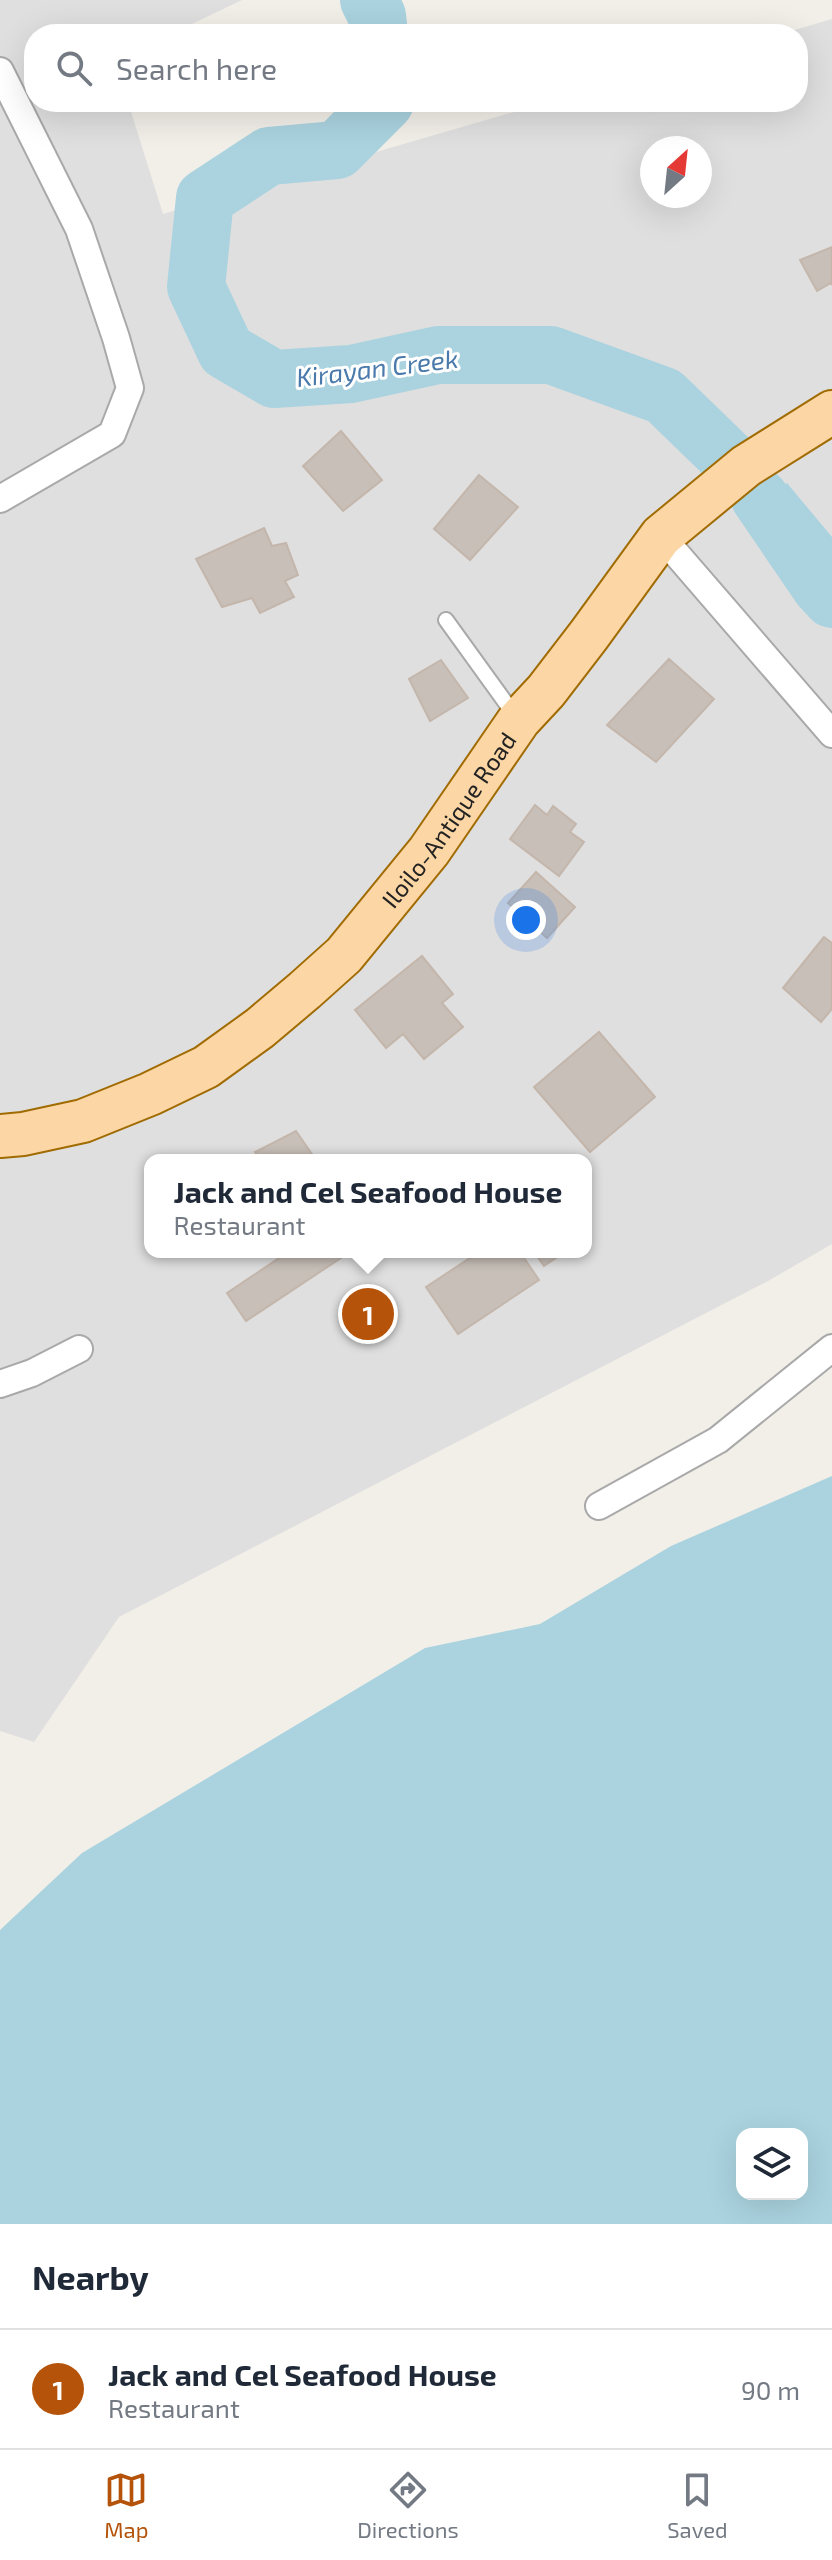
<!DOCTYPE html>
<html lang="en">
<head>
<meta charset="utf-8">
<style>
	:root { --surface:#fff; --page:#f6f6f7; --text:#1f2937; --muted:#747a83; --line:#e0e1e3; --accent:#b45309 }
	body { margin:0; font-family:"Exo 2",sans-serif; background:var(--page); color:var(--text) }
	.controls { position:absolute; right:24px; bottom:24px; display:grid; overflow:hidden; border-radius:16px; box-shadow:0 8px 32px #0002 }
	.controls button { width:72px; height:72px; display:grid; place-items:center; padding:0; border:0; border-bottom:2px solid var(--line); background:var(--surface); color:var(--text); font:40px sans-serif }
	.compass { position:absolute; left:640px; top:136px; width:72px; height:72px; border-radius:50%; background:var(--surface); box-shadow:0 8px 32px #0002; rotate:27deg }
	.you { position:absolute; left:526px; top:920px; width:28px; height:28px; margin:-20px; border:6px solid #fff; border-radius:50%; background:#1a73e8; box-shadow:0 0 0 12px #1a73e833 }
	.badge { display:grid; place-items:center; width:52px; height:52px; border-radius:50%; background:var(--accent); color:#fff; font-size:26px; font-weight:700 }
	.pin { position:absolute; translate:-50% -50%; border:4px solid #fff; box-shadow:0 2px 8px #0006 }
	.popup { position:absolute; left:144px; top:1154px; width:448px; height:104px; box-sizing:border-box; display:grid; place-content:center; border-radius:16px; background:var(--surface); filter:drop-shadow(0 2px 6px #0005); font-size:26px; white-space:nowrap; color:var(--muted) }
	.popup b { font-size:30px; color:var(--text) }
	.popup::after { content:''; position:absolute; left:50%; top:100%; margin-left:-16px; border:16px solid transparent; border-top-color:var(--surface) }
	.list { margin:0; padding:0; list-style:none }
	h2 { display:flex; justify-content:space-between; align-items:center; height:104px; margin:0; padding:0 32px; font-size:34px }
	h2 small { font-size:26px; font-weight:400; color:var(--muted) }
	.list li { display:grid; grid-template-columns:52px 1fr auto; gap:24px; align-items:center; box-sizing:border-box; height:120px; padding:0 32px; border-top:2px solid var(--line) }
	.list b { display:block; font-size:30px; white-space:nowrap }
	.list p { margin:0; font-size:26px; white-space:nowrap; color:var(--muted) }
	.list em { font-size:26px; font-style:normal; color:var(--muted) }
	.icon { flex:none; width:44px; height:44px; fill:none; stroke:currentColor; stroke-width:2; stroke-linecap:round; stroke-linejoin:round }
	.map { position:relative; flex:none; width:832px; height:2224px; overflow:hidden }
	.search { position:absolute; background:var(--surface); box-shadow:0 8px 32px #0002; left:24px; right:24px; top:24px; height:88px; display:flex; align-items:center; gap:20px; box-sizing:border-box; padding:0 28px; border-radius:32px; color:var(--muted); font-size:30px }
	.sheet { height:224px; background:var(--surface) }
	nav { display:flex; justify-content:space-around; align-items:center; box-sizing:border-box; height:112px; border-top:2px solid var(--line); background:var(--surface); font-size:22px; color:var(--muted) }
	nav a { display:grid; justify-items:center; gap:4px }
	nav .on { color:var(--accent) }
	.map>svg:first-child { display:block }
	.residential { fill:#e0dfdf; fill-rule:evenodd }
	.water { fill:#aad3df; fill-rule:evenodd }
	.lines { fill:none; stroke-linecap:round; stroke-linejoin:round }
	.river { stroke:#aad3df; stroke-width:58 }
	.building { fill:#c7bfb8; stroke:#c4b6ab; stroke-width:2 }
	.service-casing { stroke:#a9a9a9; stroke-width:18 }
	.minor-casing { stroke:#a9a9a9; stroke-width:30 }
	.primary-casing { stroke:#a06b00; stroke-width:46 }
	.service { stroke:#fff; stroke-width:14 }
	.minor { stroke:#fff; stroke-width:26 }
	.primary { stroke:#fcd6a4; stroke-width:42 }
	.labels { text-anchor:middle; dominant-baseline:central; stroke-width:6; stroke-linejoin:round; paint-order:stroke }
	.street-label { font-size:24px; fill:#222; stroke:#fff }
	.water-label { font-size:26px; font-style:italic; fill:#4a7aab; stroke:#fff }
</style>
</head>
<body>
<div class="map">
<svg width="832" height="2224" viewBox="0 0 832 2224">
	<rect width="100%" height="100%" fill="#f2efe9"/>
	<path class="residential" d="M 0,0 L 242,0 L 171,34 L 34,34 L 34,102 L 128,102 L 163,214 L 548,102 L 798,102 L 798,34 L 781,34 L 832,19 L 832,1244 L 768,1281 L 119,1617 L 34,1742 L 0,1731 ZM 652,148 L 700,148 L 700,196 L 652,196 ZM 150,1160 L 586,1160 L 586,1252 L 150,1252 Z"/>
	<path class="water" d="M 787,483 L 832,537 L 832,621 L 742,518 Z
		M 832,1476 L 832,2224 L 0,2224 L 0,1930 L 82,1853 L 425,1648 L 540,1624 L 671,1546 ZM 742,2134 L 802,2134 L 802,2194 L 742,2194 Z"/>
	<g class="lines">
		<path class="river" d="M 369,0 L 377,16 L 379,34
			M 385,102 L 337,150 L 269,156 L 205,198 L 196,287 L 226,351 L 274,379 L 351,374 L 438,355 L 551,355 L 664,396 L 731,461
			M 760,498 L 820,586 L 832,599"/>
	</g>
	<path class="building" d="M 832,247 L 832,285 L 831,283 L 817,291 L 800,260 Z
		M 341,431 L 382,480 L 343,511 L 303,466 Z
		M 479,475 L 518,507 L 470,560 L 434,529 Z
		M 264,528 L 272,546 L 286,543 L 298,575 L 285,581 L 294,597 L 260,613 L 252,598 L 222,607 L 196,559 Z
		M 669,659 L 714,699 L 656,762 L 607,725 Z
		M 441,660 L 468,698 L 430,721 L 409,679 Z
		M 535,805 L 547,815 L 553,806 L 576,824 L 570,832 L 584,842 L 559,876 L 510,839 Z
		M 536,872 L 575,907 L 547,938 L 508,903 Z
		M 824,937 L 832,943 L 832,1009 L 821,1022 L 783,988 Z
		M 422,956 L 453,994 L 442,1003 L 463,1027 L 424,1059 L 403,1034 L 386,1048 L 355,1010 Z
		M 599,1032 L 655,1097 L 590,1152 L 534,1087 Z
		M 296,1131 L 316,1160 L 260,1160 L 255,1152 Z
		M 288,1252 L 350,1252 L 246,1321 L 227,1293 Z
		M 479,1252 L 520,1252 L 539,1280 L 458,1334 L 426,1287 Z
		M 534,1252 L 565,1252 L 544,1266 Z"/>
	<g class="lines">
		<defs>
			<path id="service" d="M 446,620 L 516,717"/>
			<path id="minor" d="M 0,71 L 79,229 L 116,338 L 130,388 L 112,434 L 0,499
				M 661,536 L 832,734
				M 0,1384 L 32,1373 L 79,1349
				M 599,1506 L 718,1440 L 832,1348"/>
			<g id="primary">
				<path id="s1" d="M 0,1136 L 23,1134 L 83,1121 L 150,1094 L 206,1067 L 260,1028 L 305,990 L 344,955 L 429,851 L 519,720 L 546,691 L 589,635 L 661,536 L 746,466 L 832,412"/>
			</g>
		</defs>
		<use href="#service" class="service-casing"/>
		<use href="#minor" class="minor-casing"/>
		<use href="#primary" class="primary-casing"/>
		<use href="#service" class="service"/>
		<use href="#minor" class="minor"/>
		<use href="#primary" class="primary"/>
	</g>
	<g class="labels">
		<g class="street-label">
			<text stroke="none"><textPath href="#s1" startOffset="568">Iloilo-Antique Road</textPath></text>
		</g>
		<g class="water-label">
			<text transform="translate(377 367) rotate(-7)">Kirayan Creek</text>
		</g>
	</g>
</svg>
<div class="controls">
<button><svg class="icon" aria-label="layers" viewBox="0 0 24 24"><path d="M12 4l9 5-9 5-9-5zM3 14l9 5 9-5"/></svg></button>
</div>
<svg class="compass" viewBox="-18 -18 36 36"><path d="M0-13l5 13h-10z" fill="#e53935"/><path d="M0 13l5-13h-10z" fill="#747a83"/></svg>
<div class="you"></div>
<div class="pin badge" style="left:368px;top:1314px">1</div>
<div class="popup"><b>Jack and Cel Seafood House</b>Restaurant</div>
<div class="search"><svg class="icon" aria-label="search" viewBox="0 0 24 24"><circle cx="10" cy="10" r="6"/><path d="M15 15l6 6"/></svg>Search here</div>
</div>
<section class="sheet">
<h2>Nearby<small></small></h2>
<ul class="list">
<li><span class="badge">1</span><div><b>Jack and Cel Seafood House</b><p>Restaurant</p></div><em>90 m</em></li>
</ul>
</section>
<nav>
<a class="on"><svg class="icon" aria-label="map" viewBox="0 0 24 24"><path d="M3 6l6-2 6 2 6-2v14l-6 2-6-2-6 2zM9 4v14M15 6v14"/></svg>Map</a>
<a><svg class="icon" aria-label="directions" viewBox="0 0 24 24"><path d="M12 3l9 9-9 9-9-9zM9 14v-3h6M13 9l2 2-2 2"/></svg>Directions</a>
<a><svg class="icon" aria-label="saved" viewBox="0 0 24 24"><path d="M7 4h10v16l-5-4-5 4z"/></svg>Saved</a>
</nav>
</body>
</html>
